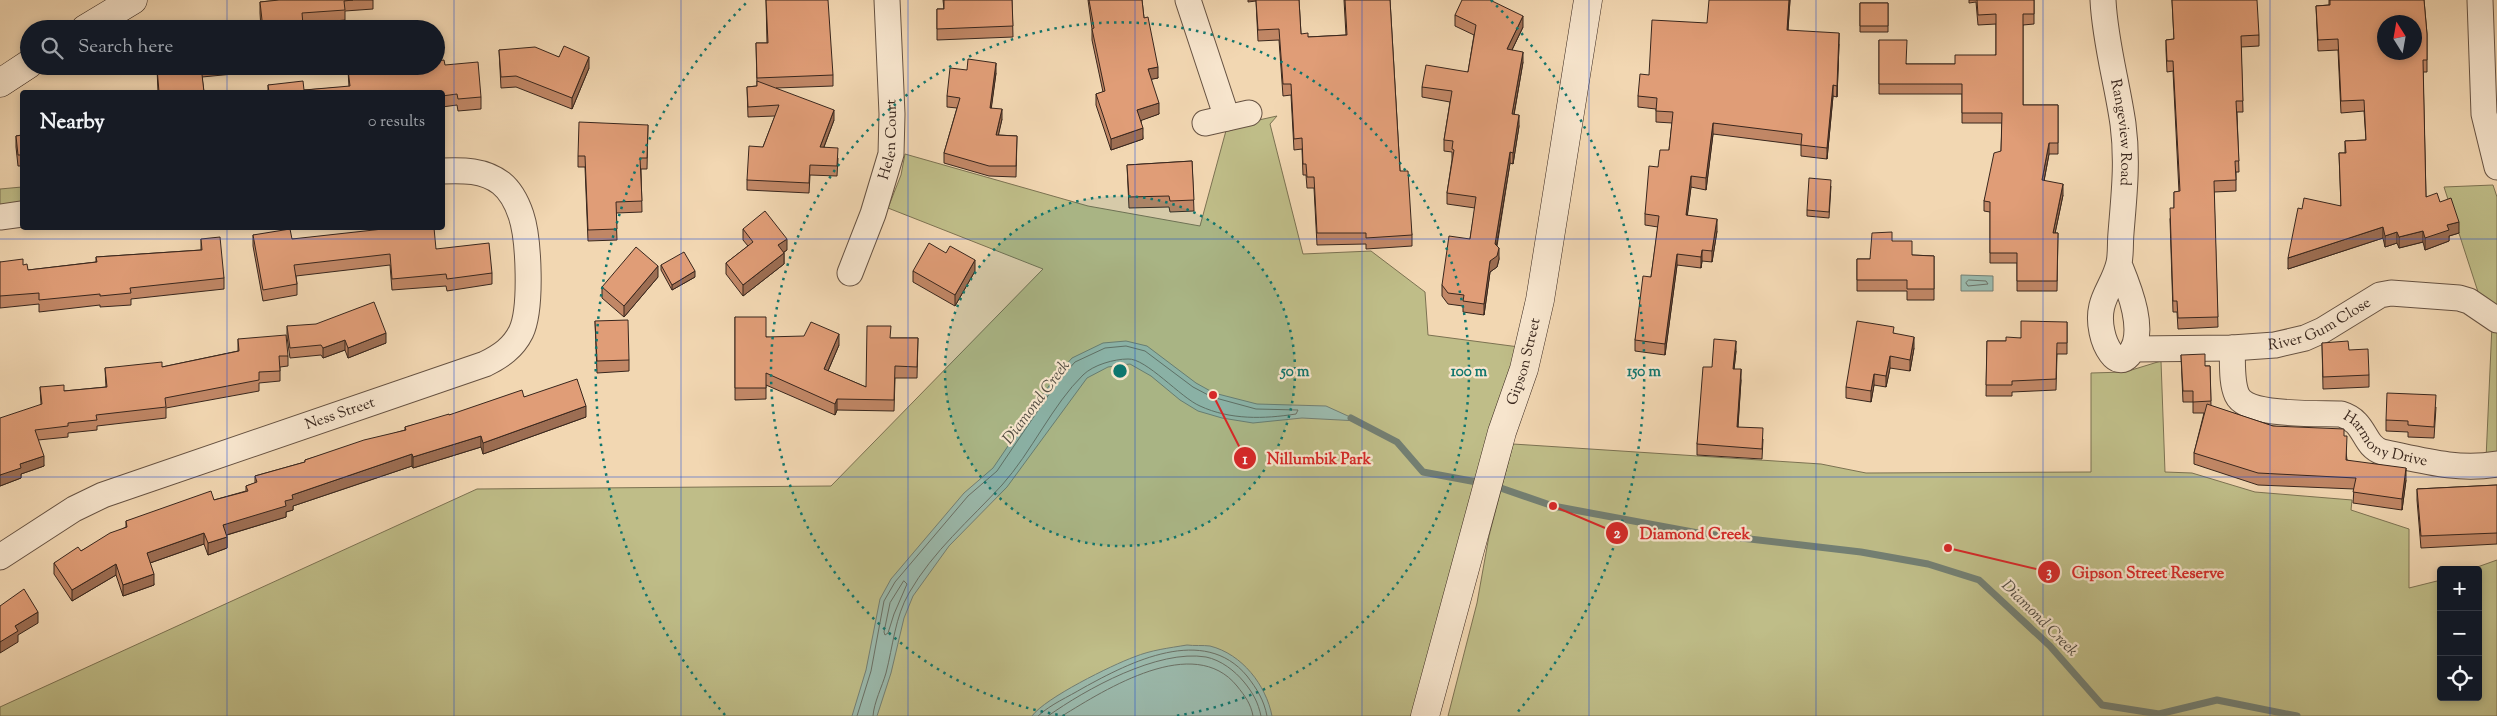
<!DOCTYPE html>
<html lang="en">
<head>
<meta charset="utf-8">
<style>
	:root { --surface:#171b24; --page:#242831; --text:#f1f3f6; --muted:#9ea1a6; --line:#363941 }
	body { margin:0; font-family:"Sorts Mill Goudy",serif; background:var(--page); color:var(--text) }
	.controls { position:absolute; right:15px; bottom:15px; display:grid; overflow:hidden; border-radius:5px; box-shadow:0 2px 8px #0003 }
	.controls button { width:45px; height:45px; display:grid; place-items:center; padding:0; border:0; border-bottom:1px solid var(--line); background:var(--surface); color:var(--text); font:25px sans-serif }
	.compass { position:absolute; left:2377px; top:15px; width:45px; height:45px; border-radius:50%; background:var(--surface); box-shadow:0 2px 8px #0003; rotate:349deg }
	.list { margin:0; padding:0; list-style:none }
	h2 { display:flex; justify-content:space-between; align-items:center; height:65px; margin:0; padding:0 20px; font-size:21px }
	h2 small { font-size:16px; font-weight:400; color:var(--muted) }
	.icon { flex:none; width:28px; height:28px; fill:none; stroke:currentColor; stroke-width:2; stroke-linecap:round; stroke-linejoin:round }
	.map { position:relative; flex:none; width:2497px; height:716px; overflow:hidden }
	.search { position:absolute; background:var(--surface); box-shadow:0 2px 8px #0003; left:20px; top:20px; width:425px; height:55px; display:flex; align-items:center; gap:12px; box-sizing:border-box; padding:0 18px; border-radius:28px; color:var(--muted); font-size:19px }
	.panel { position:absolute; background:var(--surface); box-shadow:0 2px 8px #0003; left:20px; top:90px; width:425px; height:140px; border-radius:5px }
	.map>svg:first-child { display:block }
	.green { fill:#bfbd88; stroke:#7c7252 }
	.water { fill:#9bbaad; stroke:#737f73 }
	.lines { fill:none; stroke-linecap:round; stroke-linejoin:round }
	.shore { stroke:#6a7065; stroke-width:1 }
	.stream { stroke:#737f73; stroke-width:7 }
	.street-casing { stroke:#665242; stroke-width:27 }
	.secondary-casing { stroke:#38261d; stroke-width:29 }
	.street { stroke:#f7e5cd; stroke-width:25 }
	.secondary { stroke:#f7e5cd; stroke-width:28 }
	.wall { fill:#c18766; stroke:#38261d }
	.shaded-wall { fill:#9d6e53; stroke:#38261d }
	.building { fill:#e09d77; stroke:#38261d; fill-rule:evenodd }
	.grid { fill:none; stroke:#1d4ed8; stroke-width:1; stroke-opacity:0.55 }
	.ring { fill:none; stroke:#0f766e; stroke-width:2.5; stroke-dasharray:2.5 5 }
	.labels { text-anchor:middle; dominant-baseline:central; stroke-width:4.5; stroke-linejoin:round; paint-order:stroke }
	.street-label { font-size:15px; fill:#38261d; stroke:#f7e5cd }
	.water-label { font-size:16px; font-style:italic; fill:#514b41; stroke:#f7e5cd }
	.centre { fill:#0f766e; stroke:#f7e5cd; stroke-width:2.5 }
	.ring-label { font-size:15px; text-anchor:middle; font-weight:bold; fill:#0f766e; stroke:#f7e5cd; stroke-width:4.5; stroke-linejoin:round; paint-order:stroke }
	.leader { fill:none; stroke:#d62828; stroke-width:2 }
	.callout-dot { fill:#d62828; stroke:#f7e5cd; stroke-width:2 }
	.mark-label { font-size:15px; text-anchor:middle; font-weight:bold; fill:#fff }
	.callout-label { font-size:16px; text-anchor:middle; font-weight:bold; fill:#d62828; stroke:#f7e5cd; stroke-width:4.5; stroke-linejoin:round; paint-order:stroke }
</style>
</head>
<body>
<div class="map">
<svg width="2497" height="716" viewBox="0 0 2497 716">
	<rect width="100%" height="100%" fill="#f2d7b2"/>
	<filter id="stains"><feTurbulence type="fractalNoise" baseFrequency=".004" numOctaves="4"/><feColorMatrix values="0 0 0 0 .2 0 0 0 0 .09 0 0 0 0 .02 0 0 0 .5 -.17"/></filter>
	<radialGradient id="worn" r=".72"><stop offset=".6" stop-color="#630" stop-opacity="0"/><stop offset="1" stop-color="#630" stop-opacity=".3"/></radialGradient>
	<path class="green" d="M 1277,116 L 1270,124 L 1303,254 L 1371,251 L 1425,292 L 1428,335 L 1519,347 L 1411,716 L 0,716 L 0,707 L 477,489 L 831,486 L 1043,269 L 888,208 L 901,175 L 905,154 L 1088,206 L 1200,226 L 1227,127 Z
		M 2493,185 L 2497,197 L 2497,312 L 2479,295 L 2444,187 Z
		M 22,187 L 22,203 L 0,205 L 0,189 Z
		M 2492,325 L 2497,327 L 2497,457 L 2486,459 Z
		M 2161,361 L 2165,472 L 2192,473 L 2255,492 L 2352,500 L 2351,510 L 2409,529 L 2409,588 L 2441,580 L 2441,697 L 2478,697 L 2478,570 L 2469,570 L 2497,560 L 2497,716 L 1448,716 L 1477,603 L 1489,536 L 1513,444 L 1821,464 L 1866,473 L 2091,472 L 2091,373 L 2125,372 Z"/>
	<path class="water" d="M 1961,275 L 1993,276 L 1993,291 L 1961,291 Z
		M 1126,341 L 1147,346 L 1196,383 L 1214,393 L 1257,404 L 1326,406 L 1359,421 L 1302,418 L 1253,423 L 1222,418 L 1198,411 L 1180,400 L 1151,376 L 1130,364 L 1108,367 L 1087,378 L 1007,487 L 949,546 L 913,596 L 904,618 L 891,673 L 877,716 L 852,716 L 866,670 L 880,599 L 891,579 L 964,493 L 993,468 L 1055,377 L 1072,358 L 1103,343 Z
		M 1187,645 C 1194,646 1203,645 1210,646 C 1242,654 1266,685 1272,716 L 1032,716 C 1045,698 1112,665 1134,657 C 1151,650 1169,648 1187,645 Z"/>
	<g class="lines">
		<path class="shore" d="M 1969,280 L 1986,281 L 1988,284 L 1968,286 L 1966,283 Z
			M 904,581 L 907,584 L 894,614 L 888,633 L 885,635 L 884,632 L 890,603 Z
			M 857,716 L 871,671 L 884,601 L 895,582 L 968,496 L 997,471 L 1058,381 L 1075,362 L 1105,348 L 1126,346 L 1145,351 L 1193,387 L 1212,397 L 1256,409 L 1298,410 L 1296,414 C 1264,419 1230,420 1200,406 C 1181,398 1146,358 1128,359 C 1114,359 1093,365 1083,375 C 1053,404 1031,453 1002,485 C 970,520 933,551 909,593 C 895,617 893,646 886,673 C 882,687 874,702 873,716
			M 1038,716 C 1051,704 1068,697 1083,688 C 1130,662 1204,624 1247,676 C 1257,689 1264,700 1267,716
			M 1048,716 C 1086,689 1158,649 1206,657 C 1221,660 1235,671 1244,682 C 1253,693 1258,702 1261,716
			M 1062,716 C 1106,689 1194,633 1237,686 C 1245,696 1251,704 1253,716"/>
		<path class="stream" d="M 1351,418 L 1397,442 L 1423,472 L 1482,483
			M 1492,485 L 1553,506 L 1698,533 L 1861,552 L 1928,564 L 1979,580 L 2050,646 L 2102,705 L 2159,714 L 2217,700 L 2297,716"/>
		<defs>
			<g id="street">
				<path d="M 1188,0 L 1227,118"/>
				<path id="s1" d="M 2103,0 C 2105,42 2117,82 2123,124 C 2128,162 2124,195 2121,233 C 2120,243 2121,254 2119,263 C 2113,289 2095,300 2102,332 C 2104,342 2115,371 2129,355 C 2148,333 2128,286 2119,264"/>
				<path d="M 2480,0 L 2484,114 L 2497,167"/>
				<path d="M 1205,123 L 1249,113"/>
				<path d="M 0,217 L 22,214"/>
				<path id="s2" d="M 850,273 L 873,214 L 891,154 L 892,114 L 887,0"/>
				<path id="s3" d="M 2232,348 C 2233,362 2231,382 2237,395 C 2247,417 2319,413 2341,414 C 2367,422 2362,445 2382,452 C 2421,460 2457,471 2497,464"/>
				<path id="s4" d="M 2133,349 L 2232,348 L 2275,345 L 2305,338 L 2323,330 L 2380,295 L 2391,293 L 2459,298 L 2469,301 L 2497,320"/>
				<path id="s5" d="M 0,557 L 74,509 L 103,495 L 485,364 C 501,356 513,348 521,332 C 532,309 529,239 521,215 C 517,203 511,191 501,183 C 484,170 463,170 442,171"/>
			</g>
			<g id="secondary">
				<path d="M 85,29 L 133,0"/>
				<path d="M 0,83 L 29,64"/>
				<path id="s6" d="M 1425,716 L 1502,432 L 1524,369 L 1540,300 L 1588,0"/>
			</g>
		</defs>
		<use href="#street" class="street-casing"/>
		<use href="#secondary" class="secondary-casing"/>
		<use href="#street" class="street"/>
		<use href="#secondary" class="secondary"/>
	</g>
	<path class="wall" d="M 280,0 L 373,0 L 373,9 L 345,11 L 345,20 L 303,24 L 303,29 L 261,29 L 260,13 L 260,2 Z
		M 766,0 L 833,75 L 833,86 L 776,88 L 834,120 L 824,147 L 838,158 L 837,176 L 810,175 L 809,193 L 747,190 L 747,180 L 763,147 L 775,116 L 748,117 L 747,87 L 757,86 L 756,43 L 767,43 Z
		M 943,0 L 1012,0 L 1013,37 L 937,40 L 937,9 L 944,9 Z
		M 1088,0 L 1142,0 L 1144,18 L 1158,78 L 1151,79 L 1159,114 L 1141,120 L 1143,139 L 1111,150 L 1096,105 L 1096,94 L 1103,92 L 1092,40 L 1092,29 Z
		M 1248,0 L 1299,0 L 1301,34 L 1308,37 L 1346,35 L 1344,0 L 1390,0 L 1400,171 L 1412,235 L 1412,246 L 1366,249 L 1366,244 L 1317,245 L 1314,188 L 1307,188 L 1306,175 L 1303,175 L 1302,149 L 1294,150 L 1291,95 L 1283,96 L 1279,40 L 1258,41 L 1256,1 L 1248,2 Z
		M 1790,0 L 1788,30 L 1839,44 L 1837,97 L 1833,96 L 1827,159 L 1801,156 L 1801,145 L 1713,134 L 1706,190 L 1691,187 L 1687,216 L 1717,231 L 1712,262 L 1702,261 L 1701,268 L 1677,265 L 1665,355 L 1635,351 L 1635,340 L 1651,277 L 1658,227 L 1645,225 L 1645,214 L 1658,167 L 1669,150 L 1672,123 L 1656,122 L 1656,109 L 1638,107 L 1638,96 L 1649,75 L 1707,23 Z
		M 1969,0 L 2034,0 L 2034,24 L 2023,25 L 2023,105 L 2058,105 L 2058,154 L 2049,154 L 2044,181 L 2063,195 L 2055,233 L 2058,233 L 2057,291 L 2017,291 L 2017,263 L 1990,263 L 1990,212 L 1984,211 L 1984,201 L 2001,151 L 2002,123 L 1962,123 L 1962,94 L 1879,94 L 1879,40 L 1907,64 L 1955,64 L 1996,55 L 1996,24 L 1978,25 L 1976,2 L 1969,3 Z
		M 2172,0 L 2259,35 L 2259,46 L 2241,47 L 2243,112 L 2237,112 L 2239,172 L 2236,172 L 2236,191 L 2214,192 L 2218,327 L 2178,329 L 2177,312 L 2173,312 L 2170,219 L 2174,208 L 2174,192 L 2179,192 L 2173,71 L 2167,72 L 2166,50 L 2166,40 L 2174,39 Z
		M 2329,0 L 2424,0 L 2427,34 L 2427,72 L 2423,72 L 2426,197 L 2440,202 L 2459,233 L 2449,236 L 2449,241 L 2425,250 L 2423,242 L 2399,248 L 2397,243 L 2385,247 L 2383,238 L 2288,269 L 2302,209 L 2341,206 L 2339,153 L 2345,153 L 2345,141 L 2366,140 L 2364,111 L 2341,113 L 2338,50 L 2318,51 L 2316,6 L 2329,5 Z
		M 1860,3 L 1888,3 L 1888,32 L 1860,32 Z
		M 1455,15 L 1523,27 L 1512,50 L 1523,62 L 1514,115 L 1519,126 L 1513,164 L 1510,163 L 1497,246 L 1499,259 L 1497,267 L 1490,272 L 1484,315 L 1463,312 L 1463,306 L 1448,304 L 1442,296 L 1442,285 L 1470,239 L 1475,208 L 1447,204 L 1447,193 L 1452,160 L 1452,152 L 1444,151 L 1444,140 L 1450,102 L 1422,97 L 1422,87 L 1468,72 L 1474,35 L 1455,26 Z
		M 499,50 L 559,57 L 589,68 L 572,109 L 516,87 L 501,88 Z
		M 445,65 L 481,97 L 481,109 L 458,111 L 457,105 L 442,107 L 442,92 L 268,92 L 268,85 L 304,90 L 349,87 L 348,70 Z
		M 173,66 L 254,66 L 254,72 L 202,77 L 204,92 L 158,92 L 157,68 Z
		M 967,70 L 996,73 L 991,108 L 1002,119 L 998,135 L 1017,136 L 1016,177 L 989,176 L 944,163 L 944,153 L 957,108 L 947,107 L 947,96 Z
		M 648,125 L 647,169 L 641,169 L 642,212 L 616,213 L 617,240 L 588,241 L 585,167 L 578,167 L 578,156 Z
		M 22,135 L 22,166 L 18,166 L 16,147 L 16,136 Z
		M 1192,161 L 1194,211 L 1170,212 L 1169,207 L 1129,208 L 1127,165 Z
		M 1831,186 L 1829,218 L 1807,216 L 1807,210 Z
		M 743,229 L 787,250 L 784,252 L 784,264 L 743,296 L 726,274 L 726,263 L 748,246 L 743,240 Z
		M 253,235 L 292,239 L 436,249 L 492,273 L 492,284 L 447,291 L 446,286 L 392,290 L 390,265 L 296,276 L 297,284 L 297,295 L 263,301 L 253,246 Z
		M 201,239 L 224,278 L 224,289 L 131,299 L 131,305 L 100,307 L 100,305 L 39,312 L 39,304 L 0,308 L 0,262 L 28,270 L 96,262 L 96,257 L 201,250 Z
		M 1892,241 L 1912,255 L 1934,256 L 1934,300 L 1907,300 L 1907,291 L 1857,291 L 1857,259 L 1870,259 Z
		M 661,265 L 695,277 L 672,290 L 661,270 Z
		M 913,271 L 975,271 L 955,306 L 913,282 Z
		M 658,277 L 624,317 L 602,298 L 602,287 Z
		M 735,317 L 766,337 L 839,345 L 828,371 L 866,387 L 891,338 L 918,338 L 917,378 L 895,378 L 894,411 L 837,410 L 835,415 L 766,385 L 766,399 L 735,400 Z
		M 595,321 L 629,360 L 629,371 L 597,373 Z
		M 2067,322 L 2067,354 L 2057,354 L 2056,390 L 2012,392 L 2012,396 L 1986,396 L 1987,341 L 2006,341 L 2021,338 Z
		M 287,326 L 386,343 L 348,358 L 345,350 L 323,358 L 321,355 L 290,358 L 287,337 Z
		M 1894,333 L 1914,348 L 1910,371 L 1890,368 L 1886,387 L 1874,385 L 1871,402 L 1846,398 L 1846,387 Z
		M 238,339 L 288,356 L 288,366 L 280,367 L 280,381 L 259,383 L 259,391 L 166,408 L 166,418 L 97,426 L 97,430 L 68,433 L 68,437 L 38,440 L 44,466 L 21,474 L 21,478 L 0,486 L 41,404 L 40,387 L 64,391 L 106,387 L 105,368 L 162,367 L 238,351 Z
		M 2322,343 L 2349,350 L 2369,375 L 2369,387 L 2323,389 Z
		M 1736,351 L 1734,369 L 1741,380 L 1738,427 L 1763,439 L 1762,459 L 1697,455 L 1697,444 L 1712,367 Z
		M 2181,355 L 2205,366 L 2210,366 L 2211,406 L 2273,426 L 2344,436 L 2347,460 L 2406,480 L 2402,510 L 2353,503 L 2354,489 L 2258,485 L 2194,464 L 2194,453 L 2204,413 L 2193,413 L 2193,402 L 2183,402 Z
		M 524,397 L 586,417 L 483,454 L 481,447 L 413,468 L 412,466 L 293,506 L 293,510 L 286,512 L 286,517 L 227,535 L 227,548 L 208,555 L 204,544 L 150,563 L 154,585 L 123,596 L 116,575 L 72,601 L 54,574 L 54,563 L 81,551 L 126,527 L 126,521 L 214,500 L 246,491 L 246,486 L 255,483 L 255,476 L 305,462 L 305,460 L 405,430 L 405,427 Z
		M 2436,407 L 2434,438 L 2408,437 L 2408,432 L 2386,431 L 2386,420 Z
		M 2497,485 L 2497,544 L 2421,548 L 2417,500 L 2417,489 Z"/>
	<path class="shaded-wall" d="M 1789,0 L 1790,0 L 1787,41 L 1787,30 Z
		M 1523,16 L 1523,27 L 1507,60 L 1507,49 Z
		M 1839,33 L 1839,44 L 1837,97 L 1837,86 Z
		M 1523,52 L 1523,62 L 1512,125 L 1512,114 Z
		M 589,57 L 589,68 L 572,109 L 572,98 Z
		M 996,63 L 996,73 L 990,118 L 990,108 Z
		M 1158,67 L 1158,78 L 1148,80 L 1148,69 Z
		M 1833,85 L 1833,96 L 1827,159 L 1827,148 Z
		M 1159,103 L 1159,114 L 1137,122 L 1137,110 Z
		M 1002,109 L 1002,119 L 996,146 L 996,135 Z
		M 834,110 L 834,120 L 820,157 L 820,147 Z
		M 1519,115 L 1519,126 L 1513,164 L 1513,153 Z
		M 1713,123 L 1713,134 L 1706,190 L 1706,178 Z
		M 1143,128 L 1143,139 L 1111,150 L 1111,139 Z
		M 2049,143 L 2049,154 L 2042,191 L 2042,180 Z
		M 1510,152 L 1510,163 L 1495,254 L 1495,244 Z
		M 1691,176 L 1691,187 L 1686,226 L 1686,215 Z
		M 2063,184 L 2063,195 L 2053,243 L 2053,233 Z
		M 1717,219 L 1717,231 L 1712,262 L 1712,251 Z
		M 2459,222 L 2459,233 L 2449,236 L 2449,241 L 2425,250 L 2425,238 L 2447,225 Z
		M 2383,227 L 2383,238 L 2288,269 L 2288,258 Z
		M 2423,231 L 2423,242 L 2399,248 L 2399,237 Z
		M 2397,232 L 2397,243 L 2385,247 L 2385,236 Z
		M 787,239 L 787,250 L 778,256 L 778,245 Z
		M 1499,248 L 1499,259 L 1497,267 L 1490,272 L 1484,315 L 1484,304 L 1490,261 Z
		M 1702,250 L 1702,261 L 1701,268 L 1701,257 Z
		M 784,253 L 784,264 L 743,296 L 743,285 Z
		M 1677,254 L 1677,265 L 1665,355 L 1665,344 Z
		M 975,260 L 975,271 L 955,306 L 955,295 Z
		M 658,266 L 658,277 L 624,317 L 624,306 Z
		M 695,271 L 695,277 L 672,290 L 672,285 Z
		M 386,333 L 386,343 L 348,358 L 348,348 Z
		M 839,334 L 839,345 L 824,380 L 824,369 Z
		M 1914,337 L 1914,348 L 1910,371 L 1910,360 Z
		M 345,340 L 345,350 L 323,358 L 323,348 Z
		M 1736,341 L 1736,351 L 1733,379 L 1733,369 Z
		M 1890,356 L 1890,368 L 1886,387 L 1886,376 Z
		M 1741,369 L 1741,380 L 1737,437 L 1737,427 Z
		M 1874,374 L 1874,385 L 1871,402 L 1871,391 Z
		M 837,399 L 837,410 L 835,415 L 835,404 Z
		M 586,406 L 586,417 L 483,454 L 483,443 Z
		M 481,436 L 481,447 L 413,468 L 413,457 Z
		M 412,454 L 412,466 L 293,506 L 293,510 L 286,512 L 286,517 L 223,536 L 223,525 L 285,501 L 292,495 Z
		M 44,456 L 44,466 L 21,474 L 21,478 L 0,486 L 0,475 L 20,464 Z
		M 2406,468 L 2406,480 L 2402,510 L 2402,499 Z
		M 204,533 L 204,544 L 147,564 L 147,553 Z
		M 227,537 L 227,548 L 208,555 L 208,543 Z
		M 116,564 L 116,575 L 72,601 L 72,590 Z
		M 154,574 L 154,585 L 123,596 L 123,585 Z
		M 38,612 L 38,623 L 18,635 L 18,642 L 0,653 L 0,642 L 15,626 Z"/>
	<path class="building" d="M 279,0 L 353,0 L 344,1 L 345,10 L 302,13 L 303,25 L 263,29 L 260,2 Z
		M 766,0 L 828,0 L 833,75 L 757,78 L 756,43 L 768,43 Z
		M 944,0 L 1012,0 L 1013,26 L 937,29 L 937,9 L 944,9 Z
		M 1089,0 L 1142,0 L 1144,18 L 1148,17 L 1158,67 L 1148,69 L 1159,103 L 1137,110 L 1143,128 L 1111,139 L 1096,94 L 1105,91 L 1092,29 L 1094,28 Z
		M 1256,0 L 1299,0 L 1301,34 L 1308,33 L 1308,37 L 1347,35 L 1345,0 L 1390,0 L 1400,171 L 1408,171 L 1412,235 L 1366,238 L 1366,233 L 1317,233 L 1314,177 L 1307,177 L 1306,164 L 1303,164 L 1302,138 L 1294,139 L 1291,84 L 1283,84 L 1279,29 L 1258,30 Z
		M 1462,0 L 1490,0 L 1523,16 L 1507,49 L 1523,52 L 1512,114 L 1519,115 L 1513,153 L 1510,152 L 1495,244 L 1499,248 L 1497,256 L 1490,261 L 1484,304 L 1463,301 L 1464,295 L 1448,293 L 1442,285 L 1449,236 L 1470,239 L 1476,197 L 1447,193 L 1454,150 L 1452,149 L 1453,141 L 1444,140 L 1452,91 L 1422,87 L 1426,65 L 1468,72 L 1476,25 L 1455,15 Z
		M 1709,0 L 1789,0 L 1787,30 L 1839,33 L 1837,86 L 1833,85 L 1827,148 L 1801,145 L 1802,134 L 1713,123 L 1706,178 L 1691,176 L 1686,215 L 1717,219 L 1712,251 L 1702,250 L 1701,257 L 1677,254 L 1665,344 L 1635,340 L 1643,276 L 1651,277 L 1659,216 L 1645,214 L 1649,166 L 1658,167 L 1660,150 L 1669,150 L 1673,112 L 1656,111 L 1657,98 L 1638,96 L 1640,74 L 1649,75 L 1652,20 L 1707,23 Z
		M 1977,0 L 2034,0 L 2034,14 L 2023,14 L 2023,105 L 2058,105 L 2058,143 L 2049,143 L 2042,180 L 2063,184 L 2053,233 L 2058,233 L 2057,281 L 2017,281 L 2017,253 L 1990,253 L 1990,202 L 1984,201 L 1994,153 L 2001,151 L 2002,113 L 1962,113 L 1962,84 L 1879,84 L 1879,40 L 1907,40 L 1906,64 L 1955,64 L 1955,55 L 1996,55 L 1996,14 L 1978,15 Z
		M 2172,0 L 2257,0 L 2259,35 L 2241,36 L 2243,101 L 2236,101 L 2239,161 L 2235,161 L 2236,180 L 2214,181 L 2218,317 L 2178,318 L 2177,301 L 2173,301 L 2170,208 L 2174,208 L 2174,192 L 2180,191 L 2173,61 L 2167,61 L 2166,40 L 2174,39 Z
		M 2330,0 L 2424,0 L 2427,34 L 2427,60 L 2423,60 L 2426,197 L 2437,193 L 2440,202 L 2451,198 L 2459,222 L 2447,225 L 2449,230 L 2425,238 L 2423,231 L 2399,237 L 2397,232 L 2385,236 L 2383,227 L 2288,258 L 2298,208 L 2302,209 L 2304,198 L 2341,206 L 2339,153 L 2346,153 L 2345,141 L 2366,140 L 2364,100 L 2341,101 L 2338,39 L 2318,40 L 2316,6 L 2330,5 ZM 2384,22 L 2414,22 L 2414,52 L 2384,52 Z
		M 1860,3 L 1888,3 L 1888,26 L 1860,26 Z
		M 251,25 L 251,29 L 219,29 Z
		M 564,46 L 589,57 L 572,98 L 516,76 L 501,77 L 499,50 L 535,47 L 559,57 Z
		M 968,59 L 996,63 L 990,108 L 1002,109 L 996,135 L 1017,136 L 1016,166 L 989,166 L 944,153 L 960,98 L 947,96 L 950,68 L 967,70 Z
		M 444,60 L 445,65 L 478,62 L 481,97 L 458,99 L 457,94 L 442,96 L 442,92 L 269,92 L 268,85 L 303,81 L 304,90 L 350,86 L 348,70 L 383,66 L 436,66 L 436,61 Z
		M 173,66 L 201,66 L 204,92 L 159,92 L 157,68 Z
		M 757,81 L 834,110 L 820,147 L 838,148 L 837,166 L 810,165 L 809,183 L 747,180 L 749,146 L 763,147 L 779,105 L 748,107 L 747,87 L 757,86 Z
		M 579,122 L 648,125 L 647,158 L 640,158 L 642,201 L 616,202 L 617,229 L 588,230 L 585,156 L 578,156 Z
		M 22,135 L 22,155 L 18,155 L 16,136 Z
		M 1192,161 L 1194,200 L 1170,201 L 1169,196 L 1129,197 L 1127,165 Z
		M 1809,178 L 1831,180 L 1829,212 L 1807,210 Z
		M 765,211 L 787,239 L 778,245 L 784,253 L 743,285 L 726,263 L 753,242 L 743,229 Z
		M 392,228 L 434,228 L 436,249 L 489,243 L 492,273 L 447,279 L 446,274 L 392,279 L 390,254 L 294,265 L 297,284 L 263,290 L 253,235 L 290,229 L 292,239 Z
		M 1892,232 L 1892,241 L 1912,241 L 1912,255 L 1934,256 L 1934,289 L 1907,289 L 1907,280 L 1857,280 L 1857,259 L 1870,259 L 1872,233 Z
		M 220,237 L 224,278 L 130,288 L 131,293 L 100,296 L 100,294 L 39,300 L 39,293 L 0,296 L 0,262 L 23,259 L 23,265 L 27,264 L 28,270 L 97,262 L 96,257 L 202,250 L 201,239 Z
		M 929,243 L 946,253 L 950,246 L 975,260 L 955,295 L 913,271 Z
		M 636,247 L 658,266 L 624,306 L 602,287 Z
		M 684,252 L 695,271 L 672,285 L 661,265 Z
		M 374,302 L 386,333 L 348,348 L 345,340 L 323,348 L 321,345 L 290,348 L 287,326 L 316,324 Z
		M 735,317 L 766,317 L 766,337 L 804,336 L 811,322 L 839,334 L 824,369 L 866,387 L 867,326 L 891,326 L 890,338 L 918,338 L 917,367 L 895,366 L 894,400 L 837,399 L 835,404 L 766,373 L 766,388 L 735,388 Z
		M 628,320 L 629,360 L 597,361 L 595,321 Z
		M 1857,321 L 1894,327 L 1893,333 L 1914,337 L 1910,360 L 1890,356 L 1886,376 L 1874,374 L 1871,391 L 1846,387 Z
		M 2021,321 L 2067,322 L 2067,343 L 2057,343 L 2056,379 L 2012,381 L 2012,385 L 1986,385 L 1987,341 L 2006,341 L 2006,337 L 2021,338 Z
		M 286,335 L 288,356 L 279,356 L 280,371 L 259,372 L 259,380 L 165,398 L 166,407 L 96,415 L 97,420 L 68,423 L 68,426 L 35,430 L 44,456 L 20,464 L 21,468 L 0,475 L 0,418 L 42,404 L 40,387 L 64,385 L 64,391 L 107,387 L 105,368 L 162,362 L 162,367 L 239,351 L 238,339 Z
		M 1714,339 L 1736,341 L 1733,369 L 1741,369 L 1737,427 L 1763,428 L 1762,449 L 1697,444 L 1703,367 L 1712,367 Z
		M 2348,341 L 2349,350 L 2368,349 L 2369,375 L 2323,377 L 2322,343 Z
		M 2205,354 L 2205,366 L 2210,366 L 2211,401 L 2193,402 L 2193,391 L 2183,391 L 2181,355 Z
		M 577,379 L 586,406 L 483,443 L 481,436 L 413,457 L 412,454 L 292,495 L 293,499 L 285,501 L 286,506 L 223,525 L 227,537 L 208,543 L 204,533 L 147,553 L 154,574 L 123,585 L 116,564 L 72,590 L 54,563 L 78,547 L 81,551 L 110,533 L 127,527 L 126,521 L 211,491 L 214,500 L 248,491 L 246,486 L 257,482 L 255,476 L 305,462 L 305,460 L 364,440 L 406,430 L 405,427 L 449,414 L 449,415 L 522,390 L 524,397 Z
		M 2387,393 L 2436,395 L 2434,427 L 2408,425 L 2408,421 L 2386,420 Z
		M 2207,404 L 2273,426 L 2344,429 L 2344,436 L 2347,436 L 2346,460 L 2406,468 L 2402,499 L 2353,492 L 2356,478 L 2258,473 L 2194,453 Z
		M 2497,485 L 2497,533 L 2421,536 L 2417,489 Z
		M 24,589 L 38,612 L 15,626 L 18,631 L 0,642 L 0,606 Z"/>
	<path class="grid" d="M 227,0 L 227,29M 454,0 L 454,716M 681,0 L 681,716M 908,0 L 908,716M 1135,0 L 1135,716M 1362,0 L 1362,716M 1589,0 L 1589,716M 1816,0 L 1816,716M 2043,0 L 2043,716M 2270,0 L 2270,716M 227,66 L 227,92M 227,228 L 227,716M 0,239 L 2497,239M 0,477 L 2497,477"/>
	<circle cx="1120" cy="371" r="175" fill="#0f766e" fill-opacity=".12"/>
	<g class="ring">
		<circle cx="1120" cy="371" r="175"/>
		<path d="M1065 716A349 349 0 1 1 1175 716"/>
		<path d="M725 715A524 524 0 0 1 749 0M1491 0A524 524 0 0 1 1515 715"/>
	</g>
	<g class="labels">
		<g class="street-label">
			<text stroke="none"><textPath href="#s1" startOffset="134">Rangeview Road</textPath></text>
			<text stroke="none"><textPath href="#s2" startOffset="140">Helen Court</textPath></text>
			<text stroke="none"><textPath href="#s4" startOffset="191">River Gum Close</textPath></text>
			<text stroke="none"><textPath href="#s6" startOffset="368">Gipson Street</textPath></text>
			<text stroke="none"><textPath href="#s5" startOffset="371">Ness Street</textPath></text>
			<text stroke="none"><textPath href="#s3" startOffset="210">Harmony Drive</textPath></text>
		</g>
		<g class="water-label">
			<text transform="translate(1037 403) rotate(-53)">Diamond Creek</text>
			<text transform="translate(2039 619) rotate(45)">Diamond Creek</text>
		</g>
	</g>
	<circle cx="1120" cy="371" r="8" class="centre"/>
	<g class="ring-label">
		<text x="1295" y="376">50 m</text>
		<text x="1469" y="376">100 m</text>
		<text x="1644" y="376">150 m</text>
	</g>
	<path class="leader" d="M1213 395L1245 458M1553 506L1617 533M1948 548L2049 572"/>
	<g class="callout-dot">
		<circle cx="1213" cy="395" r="5"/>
		<circle cx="1553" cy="506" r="5"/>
		<circle cx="1948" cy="548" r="5"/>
		<circle cx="1245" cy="458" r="12"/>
		<circle cx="1617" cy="533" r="12"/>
		<circle cx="2049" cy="572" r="12"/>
	</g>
	<g class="mark-label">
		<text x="1245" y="464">1</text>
		<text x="1617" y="538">2</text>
		<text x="2049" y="577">3</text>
	</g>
	<g class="callout-label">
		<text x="1319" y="464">Nillumbik Park</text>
		<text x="1695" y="539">Diamond Creek</text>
		<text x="2148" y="578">Gipson Street Reserve</text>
	</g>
	<rect width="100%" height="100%" filter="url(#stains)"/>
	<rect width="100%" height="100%" fill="url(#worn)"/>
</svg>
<div class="controls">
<button>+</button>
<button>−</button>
<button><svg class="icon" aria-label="locate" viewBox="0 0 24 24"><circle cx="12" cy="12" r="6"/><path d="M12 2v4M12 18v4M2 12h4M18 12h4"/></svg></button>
</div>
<svg class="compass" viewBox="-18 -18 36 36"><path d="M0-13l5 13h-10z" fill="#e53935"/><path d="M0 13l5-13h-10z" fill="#9ea1a6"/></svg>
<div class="search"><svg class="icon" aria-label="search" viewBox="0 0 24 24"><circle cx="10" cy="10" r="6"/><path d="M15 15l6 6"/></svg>Search here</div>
<section class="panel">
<h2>Nearby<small>0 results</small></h2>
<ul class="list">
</ul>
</section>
</div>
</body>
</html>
